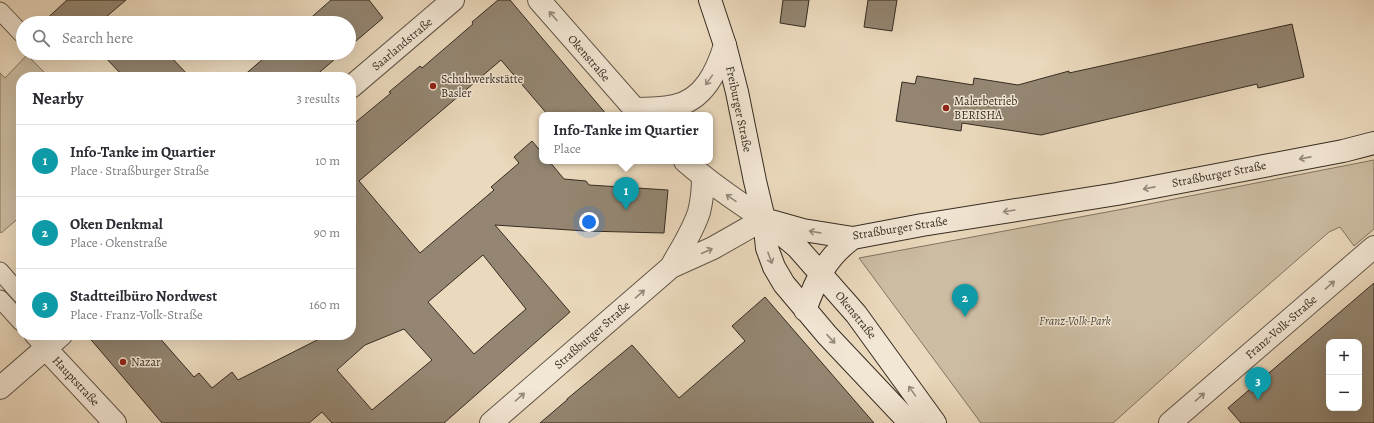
<!DOCTYPE html>
<html lang="en">
<head>
<meta charset="utf-8">
<style>
	:root { --surface:#fff; --page:#f2f2f3; --text:#2b2b33; --muted:#7c7c81; --line:#e1e1e2; --accent:#ea580c }
	body { margin:0; font-family:Alegreya,serif; background:var(--page); color:var(--text) }
	.controls { position:absolute; right:12px; bottom:12px; display:grid; overflow:hidden; border-radius:8px; box-shadow:0 4px 16px #0002 }
	.controls button { width:36px; height:36px; display:grid; place-items:center; padding:0; border:0; border-bottom:1px solid var(--line); background:var(--surface); color:var(--text); font:20px sans-serif }
	.you { position:absolute; left:589px; top:222px; width:14px; height:14px; margin:-10px; border:3px solid #fff; border-radius:50%; background:#1a73e8; box-shadow:0 0 0 6px #1a73e833 }
	.badge { display:grid; place-items:center; width:26px; height:26px; border-radius:50%; background:var(--accent); color:#fff; font-size:13px; font-weight:700 }
	.pin { position:absolute; translate:-50% -33px; filter:drop-shadow(0 1px 2px #0008) }
	.pin::after { content:''; position:absolute; top:21px; width:14px; height:12px; background:inherit; clip-path:polygon(0 0,100% 0,50% 100%) }
	.popup { position:absolute; left:539px; top:112px; width:174px; height:52px; box-sizing:border-box; display:grid; place-content:center; border-radius:8px; background:var(--surface); filter:drop-shadow(0 1px 3px #0005); font-size:13px; white-space:nowrap; color:var(--muted) }
	.popup b { font-size:15px; color:var(--text) }
	.popup::after { content:''; position:absolute; left:50%; top:100%; margin-left:-8px; border:8px solid transparent; border-top-color:var(--surface) }
	.list { margin:0; padding:0; list-style:none }
	h2 { display:flex; justify-content:space-between; align-items:center; height:52px; margin:0; padding:0 16px; font-size:17px }
	h2 small { font-size:13px; font-weight:400; color:var(--muted) }
	.list li { display:grid; grid-template-columns:26px 1fr auto; gap:12px; align-items:center; box-sizing:border-box; height:72px; padding:0 16px; border-top:1px solid var(--line) }
	.list b { display:block; font-size:15px; white-space:nowrap }
	.list p { margin:0; font-size:13px; white-space:nowrap; color:var(--muted) }
	.list em { font-size:13px; font-style:normal; color:var(--muted) }
	.icon { flex:none; width:22px; height:22px; fill:none; stroke:currentColor; stroke-width:2; stroke-linecap:round; stroke-linejoin:round }
	.map { position:relative; flex:none; width:1374px; height:423px; overflow:hidden }
	.search { position:absolute; background:var(--surface); box-shadow:0 4px 16px #0002; left:16px; top:16px; width:340px; height:44px; display:flex; align-items:center; gap:10px; box-sizing:border-box; padding:0 14px; border-radius:22px; color:var(--muted); font-size:15px }
	.panel { position:absolute; background:var(--surface); box-shadow:0 4px 16px #0002; left:16px; top:72px; width:340px; height:268px; border-radius:16px }
	.map>svg:first-child { display:block }
	.green { fill:#ccbca2; stroke:#807462 }
	.building { fill:#948672; stroke:#352c21; fill-rule:evenodd }
	.lines { fill:none; stroke-linecap:round; stroke-linejoin:round }
	.service-casing { stroke:#625748; stroke-width:19 }
	.minor-casing { stroke:#625748; stroke-width:24 }
	.tertiary-casing { stroke:#625748; stroke-width:24 }
	.secondary-casing { stroke:#352c21; stroke-width:24 }
	.service { stroke:#f2e6d4; stroke-width:17 }
	.minor { stroke:#f2e6d4; stroke-width:22 }
	.tertiary { stroke:#f2e6d4; stroke-width:22 }
	.secondary { stroke:#f2e6d4; stroke-width:22 }
	.oneway { stroke:#94897a }
	.poi-dot { fill:#8f2418; stroke:#f2e6d4; stroke-width:1.5 }
	.labels { text-anchor:middle; dominant-baseline:central; stroke-width:3; stroke-linejoin:round; paint-order:stroke }
	.street-label { font-size:12px; fill:#352c21; stroke:#f2e6d4 }
	.poi-label { font-size:12px; fill:#352c21; stroke:#f2e6d4; text-anchor:start }
	.park-label { font-size:12px; font-style:italic; fill:#53493b; stroke:#f2e6d4 }
</style>
</head>
<body>
<div class="map">
<svg width="1374" height="423" viewBox="0 0 1374 423">
	<rect width="100%" height="100%" fill="#ebd9bd"/>
	<filter id="stains"><feTurbulence type="fractalNoise" baseFrequency=".005" numOctaves="4"/><feColorMatrix values="0 0 0 0 .2 0 0 0 0 .09 0 0 0 0 .02 0 0 0 .5 -.17"/></filter>
	<radialGradient id="worn" r=".72"><stop offset=".6" stop-color="#630" stop-opacity="0"/><stop offset="1" stop-color="#630" stop-opacity=".3"/></radialGradient>
	<path class="green" d="M 27,55 L 49,77 L 21,77 L 21,216 L 1,233 L 0,231 L 0,73 L 5,78 Z
		M 1374,160 L 1374,229 L 1354,246 L 1340,227 L 1329,232 L 1220,327 L 1113,423 L 981,423 L 859,258 L 1123,209 Z"/>
	<path class="building" d="M 67,0 L 126,0 L 99,23 L 42,23 Z
		M 331,0 L 369,0 L 383,18 L 349,47 L 349,23 L 305,23 Z
		M 498,0 L 510,0 L 607,115 L 548,115 L 501,60 L 359,181 L 420,253 L 494,190 L 491,187 L 519,163 L 514,157 L 532,141 L 542,153 L 542,161 L 549,161 L 564,179 L 586,181 L 589,185 L 668,190 L 664,233 L 585,231 L 495,225 L 570,312 L 444,423 L 332,423 L 322,412 L 309,423 L 162,423 L 87,335 L 157,335 L 194,377 L 199,373 L 212,388 L 232,372 L 238,380 L 327,335 L 351,335 L 351,126 L 391,93 L 389,92 L 420,66 L 422,68 L 473,24 L 472,22 ZM 483,255 L 526,309 L 474,354 L 428,302 ZM 404,329 L 432,360 L 372,410 L 337,370 L 365,345 Z
		M 783,0 L 809,0 L 805,27 L 780,23 Z
		M 868,0 L 897,0 L 892,31 L 864,27 Z
		M 1292,24 L 1304,77 L 1258,88 L 1257,84 L 1041,135 L 962,123 L 961,131 L 896,121 L 902,82 L 915,84 L 917,76 L 973,85 L 974,78 L 1018,85 L 1069,71 L 1069,73 L 1092,68 Z
		M 101,53 L 167,53 L 190,77 L 124,77 Z
		M 270,53 L 342,53 L 314,77 L 242,77 Z
		M 1374,283 L 1374,423 L 1241,423 L 1228,408 ZM 1329,342 L 1359,342 L 1359,408 L 1329,408 Z
		M 765,297 L 874,423 L 540,423 L 567,400 L 567,399 L 632,345 L 679,398 L 745,341 L 732,326 Z"/>
	<g class="lines">
		<defs>
			<path id="service" d="M 0,11 L 22,34
				M 0,271 L 21,295
				M 0,299 L 21,322
				M 33,335 L 46,349"/>
			<path id="minor" d="M 1170,423 L 1374,247"/>
			<path id="tertiary" d="M 539,0 L 640,115
				M 351,87 L 453,0
				M 634,109 C 648,109 661,109 674,106 C 704,100 717,71 725,45
				M 671,267 C 681,249 693,231 699,212 C 702,200 703,189 703,178
				M 46,349 L 115,423
				M 0,388 L 61,335
				M 491,423 L 671,267 L 713,248 L 764,219 C 736,201 710,183 685,161"/>
			<path id="secondary" d="M 710,0 L 725,45 L 737,92 L 755,181 L 764,219 L 767,248 L 774,267 L 784,284 L 827,335 L 910,423
				M 764,219 L 803,230 L 853,238 L 922,225 L 1117,194 L 1343,151 L 1374,143
				M 768,223 L 797,247 L 856,314 L 935,423
				M 805,310 C 816,280 826,257 853,238"/>
		</defs>
		<use href="#service" class="service-casing"/>
		<use href="#minor" class="minor-casing"/>
		<use href="#tertiary" class="tertiary-casing"/>
		<use href="#secondary" class="secondary-casing"/>
		<use href="#service" class="service"/>
		<use href="#minor" class="minor"/>
		<use href="#tertiary" class="tertiary"/>
		<use href="#secondary" class="secondary"/>
	</g>
	<defs><path id="oneway-shaft" d="M-6 0H5M1.5-3L5.5 0L1.5 3" fill="none" stroke-width="1.6" stroke-linecap="round" stroke-linejoin="round"/></defs>
	<g class="oneway">
		<use href="#oneway-shaft" transform="translate(553 16) rotate(-131)"/>
		<use href="#oneway-shaft" transform="translate(709 80) rotate(125)"/>
		<use href="#oneway-shaft" transform="translate(1305 158) rotate(169)"/>
		<use href="#oneway-shaft" transform="translate(1149 188) rotate(169)"/>
		<use href="#oneway-shaft" transform="translate(731 198) rotate(-145)"/>
		<use href="#oneway-shaft" transform="translate(1009 211) rotate(171)"/>
		<use href="#oneway-shaft" transform="translate(815 232) rotate(-170)"/>
		<use href="#oneway-shaft" transform="translate(707 251) rotate(-24)"/>
		<use href="#oneway-shaft" transform="translate(770 258) rotate(70)"/>
		<use href="#oneway-shaft" transform="translate(1330 285) rotate(-41)"/>
		<use href="#oneway-shaft" transform="translate(640 294) rotate(-41)"/>
		<use href="#oneway-shaft" transform="translate(831 339) rotate(47)"/>
		<use href="#oneway-shaft" transform="translate(912 391) rotate(-125)"/>
		<use href="#oneway-shaft" transform="translate(520 397) rotate(-41)"/>
		<use href="#oneway-shaft" transform="translate(1200 397) rotate(-41)"/>
	</g>
	<g class="poi-dot">
		<circle cx="433" cy="86" r="4"/>
		<circle cx="946" cy="108" r="4"/>
		<circle cx="123" cy="362" r="4"/>
	</g>
	<g class="labels">
		<g class="street-label">
			<text transform="translate(402 44) rotate(-40)">Saarlandstraße</text>
			<text transform="translate(589 58) rotate(49)">Okenstraße</text>
			<text transform="translate(739 109) rotate(78)">Freiburger Straße</text>
			<text transform="translate(1219 174) rotate(-11)">Straßburger Straße</text>
			<text transform="translate(900 228) rotate(-9)">Straßburger Straße</text>
			<text transform="translate(856 315) rotate(51)">Okenstraße</text>
			<text transform="translate(1281 327) rotate(-41)">Franz-Volk-Straße</text>
			<text transform="translate(592 335) rotate(-41)">Straßburger Straße</text>
			<text transform="translate(76 381) rotate(47)">Hauptstraße</text>
		</g>
		<g class="poi-label">
			<text x="441" y="79">Schuhwerkstätte<tspan x="441" dy="14">Basler</tspan></text>
			<text x="954" y="101">Malerbetrieb<tspan x="954" dy="14">BERISHA</tspan></text>
			<text x="131" y="362">Nazar</text>
		</g>
		<g class="park-label">
			<text x="1075" y="321">Franz-Volk-Park</text>
		</g>
	</g>
	<rect width="100%" height="100%" filter="url(#stains)"/>
	<rect width="100%" height="100%" fill="url(#worn)"/>
</svg>
<div class="controls">
<button>+</button>
<button>−</button>
</div>
<div class="you"></div>
<div class="pin badge" style="left:626px;top:210px;background:#0f9aa8">1</div>
<div class="popup"><b>Info-Tanke im Quartier</b>Place</div>
<div class="pin badge" style="left:965px;top:317px;background:#0f9aa8">2</div>
<div class="pin badge" style="left:1258px;top:400px;background:#0f9aa8">3</div>
<div class="search"><svg class="icon" aria-label="search" viewBox="0 0 24 24"><circle cx="10" cy="10" r="6"/><path d="M15 15l6 6"/></svg>Search here</div>
<section class="panel">
<h2>Nearby<small>3 results</small></h2>
<ul class="list">
<li><span class="badge" style="background:#0f9aa8">1</span><div><b>Info-Tanke im Quartier</b><p>Place · Straßburger Straße</p></div><em>10 m</em></li>
<li><span class="badge" style="background:#0f9aa8">2</span><div><b>Oken Denkmal</b><p>Place · Okenstraße</p></div><em>90 m</em></li>
<li><span class="badge" style="background:#0f9aa8">3</span><div><b>Stadtteilbüro Nordwest</b><p>Place · Franz-Volk-Straße</p></div><em>160 m</em></li>
</ul>
</section>
</div>
</body>
</html>
